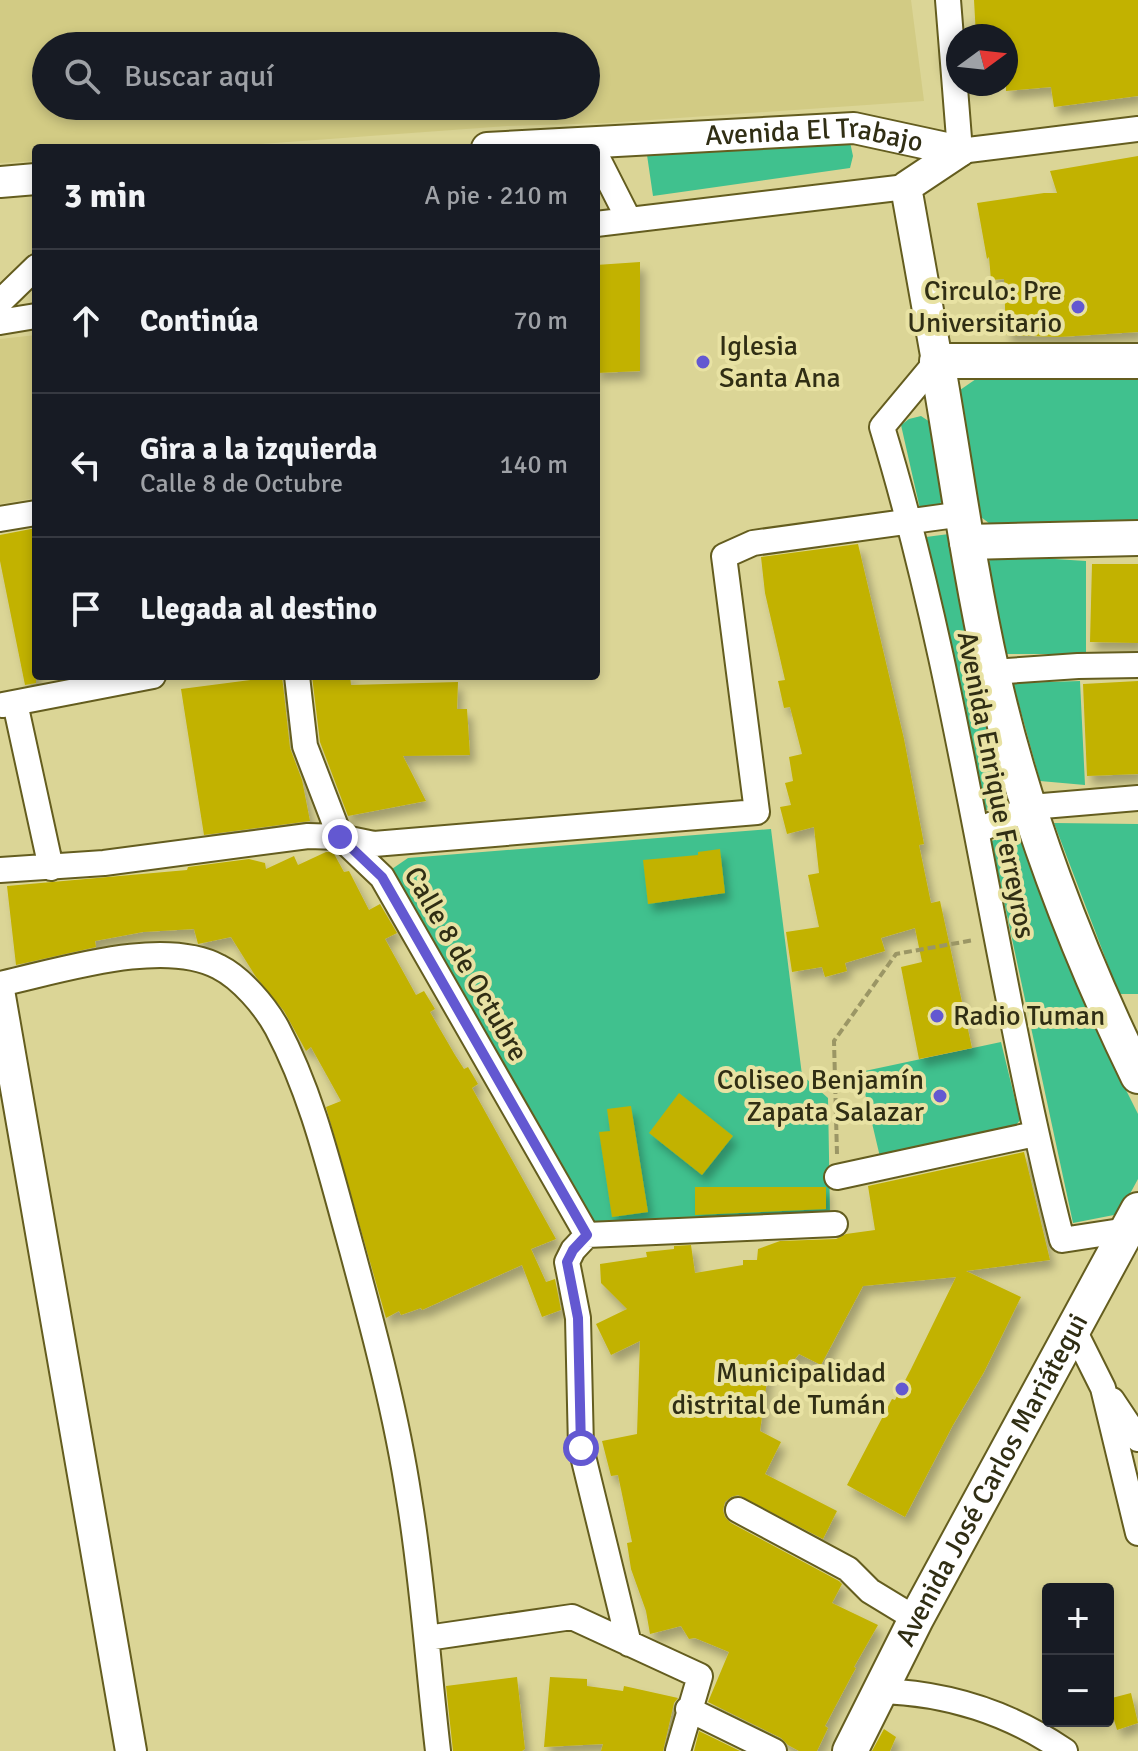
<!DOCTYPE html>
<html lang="es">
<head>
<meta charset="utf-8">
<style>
	:root { --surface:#171b24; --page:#20242c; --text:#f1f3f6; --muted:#9ea1a6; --line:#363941 }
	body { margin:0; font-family:Signika,sans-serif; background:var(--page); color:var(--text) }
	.controls { position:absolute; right:24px; bottom:24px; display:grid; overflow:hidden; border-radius:8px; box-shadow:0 4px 12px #0003 }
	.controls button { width:72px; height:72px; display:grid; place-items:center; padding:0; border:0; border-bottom:2px solid var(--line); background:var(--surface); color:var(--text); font:40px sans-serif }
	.compass { position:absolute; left:946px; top:24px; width:72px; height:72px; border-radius:50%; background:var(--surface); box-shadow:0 4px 12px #0003; rotate:75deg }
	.stop { position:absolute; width:24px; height:24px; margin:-18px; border:6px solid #6358d1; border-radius:50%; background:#fff }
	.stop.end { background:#6358d1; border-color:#fff; box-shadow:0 2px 8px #0008 }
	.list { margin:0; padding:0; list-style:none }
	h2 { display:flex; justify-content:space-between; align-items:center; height:104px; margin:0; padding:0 32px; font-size:34px }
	h2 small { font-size:26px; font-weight:400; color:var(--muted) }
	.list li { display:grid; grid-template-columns:52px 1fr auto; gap:24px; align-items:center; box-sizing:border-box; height:144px; padding:0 32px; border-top:2px solid var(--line) }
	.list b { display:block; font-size:30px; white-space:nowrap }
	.list p { margin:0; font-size:26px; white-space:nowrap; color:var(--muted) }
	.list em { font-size:26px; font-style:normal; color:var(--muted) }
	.icon { flex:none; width:44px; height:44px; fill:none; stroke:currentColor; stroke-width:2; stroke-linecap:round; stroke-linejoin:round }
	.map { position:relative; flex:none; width:1138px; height:1751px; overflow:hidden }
	.search { position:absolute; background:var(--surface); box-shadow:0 4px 12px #0003; left:32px; top:32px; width:568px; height:88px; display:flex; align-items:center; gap:20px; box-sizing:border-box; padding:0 28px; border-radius:44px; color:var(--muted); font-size:30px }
	.panel { position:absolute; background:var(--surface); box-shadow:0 4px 12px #0003; left:32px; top:144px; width:568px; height:536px; border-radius:8px }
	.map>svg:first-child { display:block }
	.built { fill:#d2cb84; fill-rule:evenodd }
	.green { fill:#40c18e }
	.building { fill:#c2b202; filter:url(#shadow) }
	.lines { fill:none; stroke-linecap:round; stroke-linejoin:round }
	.minor-casing { stroke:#645d1f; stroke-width:28 }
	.tertiary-casing { stroke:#645d1f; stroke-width:34 }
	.secondary-casing { stroke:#645d1f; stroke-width:38 }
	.path { stroke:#9b9665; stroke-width:4; stroke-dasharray:8 4; stroke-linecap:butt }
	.minor { stroke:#fff; stroke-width:24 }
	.tertiary { stroke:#fff; stroke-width:30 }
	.secondary { stroke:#fff; stroke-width:34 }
	.route { stroke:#6358d1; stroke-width:10 }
	.poi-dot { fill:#6358d1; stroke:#e8e2a3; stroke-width:3 }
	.labels { text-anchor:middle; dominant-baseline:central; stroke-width:8; stroke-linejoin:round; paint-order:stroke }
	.street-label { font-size:28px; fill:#302e14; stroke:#e8e2a3 }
	.poi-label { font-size:28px; fill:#302e14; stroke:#e8e2a3; text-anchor:end }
</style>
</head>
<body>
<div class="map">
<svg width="1138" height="1751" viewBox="0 0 1138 1751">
	<defs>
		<filter id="shadow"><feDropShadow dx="5" dy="8" stdDeviation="4" flood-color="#0004"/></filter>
	</defs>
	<rect width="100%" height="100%" fill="#dbd596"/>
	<path class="built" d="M 0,0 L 911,0 L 924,101 L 607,123 L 507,126 L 207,148 L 36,148 L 36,161 L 0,163 ZM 46,46 L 586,46 L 586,106 L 46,106 Z
		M 36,335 L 36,498 L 0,504 L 0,339 Z"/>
	<path class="green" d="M 850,142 L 853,156 L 850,168 L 653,196 L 647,155 Z
		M 1138,374 L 1138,520 L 994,527 L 981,517 L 960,390 L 976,379 Z
		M 921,416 L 930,422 L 943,498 L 938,508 L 920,509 L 901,425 L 909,419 Z
		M 949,534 L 1015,801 L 984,811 L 926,537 Z
		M 994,555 L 1086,561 L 1086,654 L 1006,654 L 985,567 Z
		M 1080,681 L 1085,785 L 1040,781 L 1013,683 Z
		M 1054,823 L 1138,824 L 1138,994 L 1119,994 Z
		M 771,829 L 802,1075 L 828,1098 L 830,1215 L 592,1222 L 392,869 L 408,858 Z
		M 1024,832 L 1082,989 L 1116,1070 L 1138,1114 L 1138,1179 L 1119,1214 L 1073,1223 L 991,841 Z
		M 1001,1042 L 1020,1120 L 1013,1129 L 880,1157 L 860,1072 Z"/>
	<path class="building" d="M 974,0 L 1138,0 L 1138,96 L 1054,107 L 1051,87 L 1006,91 L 1006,36 L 976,36 Z
		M 1138,156 L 1138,332 L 1059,337 L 1006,335 L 1004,279 L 991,280 L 989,257 L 987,259 L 977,203 L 1044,193 L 1057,193 L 1050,171 Z
		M 640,262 L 640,371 L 596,373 L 596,265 Z
		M 36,528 L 36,683 L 25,685 L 0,561 L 0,535 Z
		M 858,544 L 904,739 L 924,844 L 919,845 L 931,903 L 940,901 L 972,1048 L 919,1059 L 901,967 L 922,962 L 915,928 L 881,938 L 885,951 L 845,963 L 847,971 L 825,977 L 822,967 L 792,972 L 786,932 L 819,927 L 808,875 L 819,873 L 814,827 L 787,834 L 780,807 L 791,805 L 785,783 L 793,781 L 789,757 L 802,754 L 790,707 L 784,708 L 778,681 L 785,680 L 765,593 L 761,557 Z
		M 1092,564 L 1138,564 L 1138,643 L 1090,642 Z
		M 282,676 L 290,748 L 302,780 L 310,821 L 204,835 L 181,689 Z
		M 312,676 L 350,676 L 351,685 L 458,682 L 457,709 L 467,709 L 470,755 L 403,756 L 426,801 L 348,816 L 320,742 Z
		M 1138,681 L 1138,774 L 1087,776 L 1083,684 Z
		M 720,849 L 725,893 L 648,904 L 643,860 L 698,855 L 698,852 Z
		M 326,852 L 333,852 L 344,872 L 349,871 L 369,910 L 380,904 L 397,933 L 385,939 L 416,995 L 424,991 L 435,1009 L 430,1012 L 455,1055 L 464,1069 L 468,1067 L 478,1084 L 472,1088 L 556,1239 L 531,1249 L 546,1282 L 555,1279 L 561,1310 L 542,1317 L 522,1265 L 422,1310 L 421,1308 L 401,1315 L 399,1311 L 386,1318 L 326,1107 L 341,1101 L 311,1047 L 306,1051 L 284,1011 L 256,977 L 231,937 L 198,944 L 194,929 L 143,932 L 95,941 L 96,947 L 16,965 L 7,886 L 187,870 L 188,867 L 249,859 L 265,863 L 266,869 L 294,856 L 298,865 Z
		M 679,1093 L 733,1136 L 702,1175 L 649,1133 Z
		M 631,1106 L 648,1212 L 612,1217 L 599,1132 L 610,1131 L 607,1109 Z
		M 1024,1152 L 1050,1260 L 966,1271 L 1021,1297 L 984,1372 L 953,1425 L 905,1517 L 847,1485 L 892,1399 L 895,1400 L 911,1369 L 956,1277 L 863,1286 L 821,1365 L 799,1354 L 789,1366 L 769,1366 L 760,1431 L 781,1442 L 765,1474 L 837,1511 L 823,1539 L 738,1495 L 731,1497 L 725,1502 L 723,1510 L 725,1517 L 731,1523 L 839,1581 L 842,1584 L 832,1603 L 878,1625 L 854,1667 L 856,1668 L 852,1675 L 825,1726 L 828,1728 L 817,1751 L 799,1751 L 788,1745 L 781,1738 L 708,1702 L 729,1652 L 695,1638 L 689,1639 L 681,1626 L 650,1634 L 646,1611 L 631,1569 L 627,1543 L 632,1542 L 618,1475 L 611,1476 L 602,1441 L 637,1434 L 640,1341 L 611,1355 L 596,1324 L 627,1309 L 601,1283 L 600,1264 L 647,1257 L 646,1252 L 674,1249 L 674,1246 L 691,1245 L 695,1273 L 743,1265 L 743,1260 L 757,1260 L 758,1249 L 780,1241 L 836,1239 L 846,1234 L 875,1230 L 868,1186 Z
		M 695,1187 L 826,1187 L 826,1209 L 695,1215 Z
		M 517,1677 L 525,1749 L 522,1751 L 453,1751 L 446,1686 Z
		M 550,1677 L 587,1679 L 587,1686 L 623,1691 L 624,1686 L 678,1698 L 674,1703 L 663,1751 L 601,1751 L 603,1744 L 544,1747 Z
		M 1131,1693 L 1138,1723 L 1117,1730 L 1108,1699 Z
		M 884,1729 L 896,1737 L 890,1751 L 872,1751 Z
		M 699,1731 L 740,1751 L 694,1751 Z"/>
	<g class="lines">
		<defs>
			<path id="minor" d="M 948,0 L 960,151 L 1138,129
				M 596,155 L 628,218
				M 596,224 L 906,187
				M 0,302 L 36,267
				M 0,322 L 36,316
				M 937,361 L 882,427 C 963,693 993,971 1062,1240 L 1127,1230
				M 0,519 L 36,513
				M 992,672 L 1078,666 L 1138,665
				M 297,676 L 305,746 L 340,837 L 382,877 L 587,1235
				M 15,703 L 51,868
				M 3,705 L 153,676
				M 977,831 L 1031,807 L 1138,798
				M 0,870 L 104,863 L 308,836 L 340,837 L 374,844 L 757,812 L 724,556 L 753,543 L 963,514
				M 0,984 C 60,971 163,937 219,967 C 241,978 265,1006 277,1028 C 312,1094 329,1167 349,1239 C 372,1324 396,1411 409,1498 C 423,1582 428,1667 438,1751
				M 837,1177 L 1035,1134
				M 587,1235 L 573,1250 L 567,1262 L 578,1318 L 581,1448 L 629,1644
				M 587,1235 L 835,1224
				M 1074,1330 L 1103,1388 L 1138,1533
				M 1112,1400 L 1138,1439
				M 738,1510 L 848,1569 L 870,1591 L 916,1619
				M 427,1638 L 572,1617 L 700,1676 L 678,1751
				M 879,1691 C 948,1693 1008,1712 1065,1751
				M 688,1709 L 774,1751"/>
			<g id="tertiary">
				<path id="s1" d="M 487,148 L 854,128 L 960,151"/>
				<path d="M 0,182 L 36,179"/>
				<path d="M 937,361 L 906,187 L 960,151"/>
				<path d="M 0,996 L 131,1751"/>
			</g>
			<g id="secondary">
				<path d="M 1138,361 L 937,361 C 955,464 969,569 992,672 C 1022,808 1077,951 1138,1076"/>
				<path d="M 967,542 L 1138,538"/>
				<path id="s2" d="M 850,1751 L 916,1619 L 1138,1210"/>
			</g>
		</defs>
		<use href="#minor" class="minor-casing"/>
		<use href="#tertiary" class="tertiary-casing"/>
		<use href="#secondary" class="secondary-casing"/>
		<path class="path" d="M 837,1154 L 834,1041 L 896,954 L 974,940"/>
		<use href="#minor" class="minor"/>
		<use href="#tertiary" class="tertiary"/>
		<use href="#secondary" class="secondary"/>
	</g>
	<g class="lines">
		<path class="route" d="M 340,837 L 382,877 L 587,1235 L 573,1250 L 567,1262 L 578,1318 L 581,1448"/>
	</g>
	<g class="poi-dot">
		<circle cx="1078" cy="307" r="8"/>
		<circle cx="703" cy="362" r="8"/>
		<circle cx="937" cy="1016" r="8"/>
		<circle cx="940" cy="1096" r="8"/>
		<circle cx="902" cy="1389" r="8"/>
	</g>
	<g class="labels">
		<g class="street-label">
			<text stroke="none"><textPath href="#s1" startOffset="328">Avenida El Trabajo</textPath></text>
			<text transform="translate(996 785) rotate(79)">Avenida Enrique Ferreyros</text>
			<text transform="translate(466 964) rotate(60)">Calle 8 de Octubre</text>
			<text stroke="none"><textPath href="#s2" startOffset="306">Avenida José Carlos Mariátegui</textPath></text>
		</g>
		<g class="poi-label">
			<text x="1062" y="291">Circulo: Pre<tspan x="1062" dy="32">Universitario</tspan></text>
			<text x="719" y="346" text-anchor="start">Iglesia<tspan x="719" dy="32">Santa Ana</tspan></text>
			<text x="953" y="1016" text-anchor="start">Radio Tuman</text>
			<text x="924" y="1080">Coliseo Benjamín<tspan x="924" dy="32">Zapata Salazar</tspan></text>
			<text x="886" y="1373">Municipalidad<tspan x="886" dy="32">distrital de Tumán</tspan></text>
		</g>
	</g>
</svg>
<div class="controls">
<button>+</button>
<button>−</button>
</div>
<svg class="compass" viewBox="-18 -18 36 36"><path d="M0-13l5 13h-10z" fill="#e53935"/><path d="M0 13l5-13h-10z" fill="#9ea1a6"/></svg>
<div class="stop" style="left:581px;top:1448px"></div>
<div class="stop end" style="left:340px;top:837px"></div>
<div class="search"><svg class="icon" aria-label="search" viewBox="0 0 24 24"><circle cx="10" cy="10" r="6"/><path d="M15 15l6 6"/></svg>Buscar aquí</div>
<section class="panel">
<h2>3 min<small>A pie · 210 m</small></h2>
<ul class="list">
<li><svg class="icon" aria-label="ahead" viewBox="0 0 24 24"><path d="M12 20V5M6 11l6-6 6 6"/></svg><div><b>Continúa</b></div><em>70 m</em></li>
<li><svg class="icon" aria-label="left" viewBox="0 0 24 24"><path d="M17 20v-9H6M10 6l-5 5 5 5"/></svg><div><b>Gira a la izquierda</b><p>Calle 8 de Octubre</p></div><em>140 m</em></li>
<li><svg class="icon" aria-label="arrive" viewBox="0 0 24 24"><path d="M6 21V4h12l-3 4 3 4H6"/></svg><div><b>Llegada al destino</b></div></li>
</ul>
</section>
</div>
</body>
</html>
